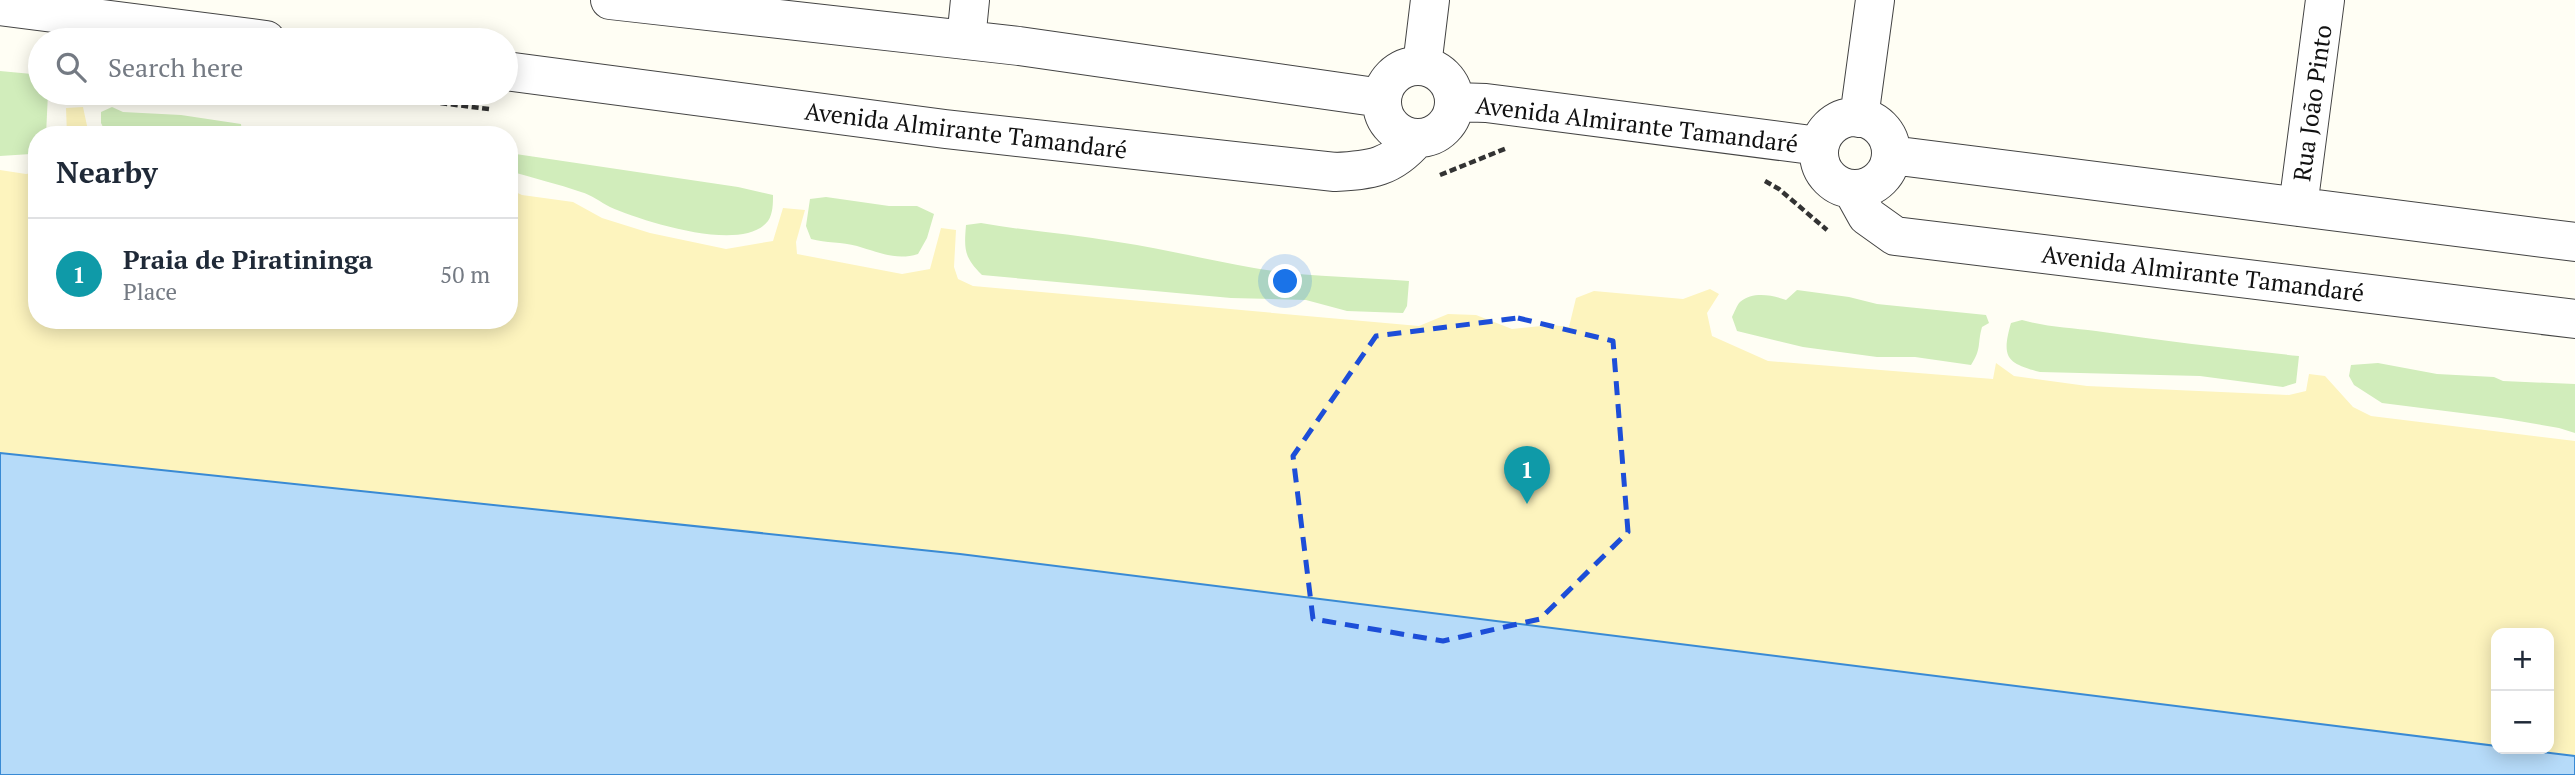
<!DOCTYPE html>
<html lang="en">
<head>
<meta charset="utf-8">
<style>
	:root { --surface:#fff; --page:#f6f6f7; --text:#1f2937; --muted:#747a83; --line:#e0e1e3; --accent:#111827 }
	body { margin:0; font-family:"PT Serif",serif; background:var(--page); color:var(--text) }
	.controls { position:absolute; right:21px; bottom:21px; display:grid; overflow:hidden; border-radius:14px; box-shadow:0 4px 18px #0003 }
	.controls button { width:63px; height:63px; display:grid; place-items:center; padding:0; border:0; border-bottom:2px solid var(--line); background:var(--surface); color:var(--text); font:35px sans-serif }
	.you { position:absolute; left:1286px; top:282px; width:24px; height:24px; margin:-18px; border:5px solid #fff; border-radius:50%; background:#1a73e8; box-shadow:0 0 0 10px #1a73e833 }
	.badge { display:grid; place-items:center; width:46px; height:46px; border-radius:50%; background:var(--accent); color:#fff; font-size:23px; font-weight:700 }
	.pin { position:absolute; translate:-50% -58px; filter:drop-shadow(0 2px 4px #0008) }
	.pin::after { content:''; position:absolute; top:37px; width:24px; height:21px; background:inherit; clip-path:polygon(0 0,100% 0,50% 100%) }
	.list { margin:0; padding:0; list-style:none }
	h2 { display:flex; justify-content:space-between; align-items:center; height:91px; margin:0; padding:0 28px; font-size:30px }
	h2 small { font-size:23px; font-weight:400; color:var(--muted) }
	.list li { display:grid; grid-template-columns:46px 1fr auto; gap:21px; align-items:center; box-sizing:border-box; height:112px; padding:0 28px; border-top:2px solid var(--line) }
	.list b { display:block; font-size:26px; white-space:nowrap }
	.list p { margin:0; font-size:23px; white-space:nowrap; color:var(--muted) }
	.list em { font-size:23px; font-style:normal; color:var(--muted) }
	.icon { flex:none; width:38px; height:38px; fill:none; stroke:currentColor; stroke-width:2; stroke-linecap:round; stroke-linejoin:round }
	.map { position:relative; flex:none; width:2575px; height:775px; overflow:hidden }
	.search { position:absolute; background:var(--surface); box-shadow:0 4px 18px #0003; left:28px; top:28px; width:490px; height:77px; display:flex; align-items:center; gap:18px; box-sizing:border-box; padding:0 24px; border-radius:38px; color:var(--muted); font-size:26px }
	.panel { position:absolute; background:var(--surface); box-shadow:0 4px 18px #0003; left:28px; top:126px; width:490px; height:203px; border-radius:28px }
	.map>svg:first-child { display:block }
	.green { fill:#d1edbb }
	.sand { fill:#fdf4be }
	.water { fill:#b6dbf9; stroke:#398ad4; stroke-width:2 }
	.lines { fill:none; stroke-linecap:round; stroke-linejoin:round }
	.minor-casing { stroke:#444; stroke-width:40 }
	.path { stroke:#333; stroke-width:4.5; stroke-dasharray:7 3.5; stroke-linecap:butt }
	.minor { stroke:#fff; stroke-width:38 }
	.marked { fill:none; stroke:#1d4ed8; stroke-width:5; stroke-dasharray:14 9; stroke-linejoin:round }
	.labels { text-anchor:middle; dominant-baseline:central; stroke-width:7; stroke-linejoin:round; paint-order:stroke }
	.street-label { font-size:24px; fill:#111; stroke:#fff }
</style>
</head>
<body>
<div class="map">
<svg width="2575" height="775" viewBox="0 0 2575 775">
	<rect width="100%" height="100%" fill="#fffef4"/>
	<path class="green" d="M 0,71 L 32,74 L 40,79 L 40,93 L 48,93 L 46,135 L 37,135 L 37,148 L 31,154 L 0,156 Z
		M 112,107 L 123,112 L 181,115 L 241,124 L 242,134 L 107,135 L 101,123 L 101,112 Z
		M 509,153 L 738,187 L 773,195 C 773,203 773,214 768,221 C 743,254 642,221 610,207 C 600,202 592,195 581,192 C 558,184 533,178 509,171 Z
		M 826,197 L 889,206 L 917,206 L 934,214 L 927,238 L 918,254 C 896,261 878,252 857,246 C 842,242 826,243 811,239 L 806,226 L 810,199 Z
		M 981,223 C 1026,231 1072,234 1118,242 C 1164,249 1209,260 1254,268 C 1305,277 1357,277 1409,281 L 1407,306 L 1403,313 L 1347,311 L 1306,300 L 1231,298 L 982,275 C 964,257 964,250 966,225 Z
		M 1797,290 L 1849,297 L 1877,304 L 1986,315 L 1989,323 L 1982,327 C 1977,345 1982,348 1971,365 L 1915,357 L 1877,357 L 1803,347 L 1737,331 L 1732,317 C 1734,313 1737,305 1740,302 C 1753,291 1772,295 1786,300 Z
		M 2022,320 C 2046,327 2071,328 2096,331 C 2163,341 2232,349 2299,356 L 2296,383 L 2283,387 L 2200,376 L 2040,372 C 2007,363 2001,358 2011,323 Z
		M 2378,363 L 2437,374 L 2494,377 L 2503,381 L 2575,384 L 2575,433 L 2559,428 L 2501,418 L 2382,403 L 2354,385 L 2349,376 L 2351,365 Z"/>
	<path class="sand" d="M 83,107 L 89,135 L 67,135 L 66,108 Z
		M 0,170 L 26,174 L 37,172 L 37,320 L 509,320 L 509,189 L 522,195 L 573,202 L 602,218 L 650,233 L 726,249 L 773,241 L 783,208 L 805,210 L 796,242 L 797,254 L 902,274 L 930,269 L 941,228 L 956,230 L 954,267 L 958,279 L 973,286 L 1419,326 L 1448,314 L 1476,315 L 1512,329 L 1552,325 L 1569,327 L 1576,298 L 1594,291 L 1683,299 L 1710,289 L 1719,294 L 1707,313 L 1712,336 L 1768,361 L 1993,379 L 1996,363 L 2014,376 L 2087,386 L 2289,395 L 2306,391 L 2309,374 L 2325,376 L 2353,407 L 2371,416 L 2575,441 L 2575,756 L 2518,749 L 2549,749 L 2549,633 L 2496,633 L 2496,746 L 960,554 L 0,453 Z"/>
	<path class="water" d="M 0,453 L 960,554 L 2496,746 L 2496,749 L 2518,749 L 2575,756 L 2575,775 L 0,775 Z"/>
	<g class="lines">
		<defs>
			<path id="minor" d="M 610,0 L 1019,46 L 1382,98
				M 0,6 L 266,40
				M 966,40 L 970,0
				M1382 102a36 36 0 1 1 72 0a36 36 0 1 1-72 0Z
				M 1422,66 L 1430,0
				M 506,71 L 945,129 L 1335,172 C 1371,170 1391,168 1416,139
				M 1454,102 L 1486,103 L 1819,146
				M1819 153a36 36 0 1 1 72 0a36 36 0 1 1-72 0Z
				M 1859,118 L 1875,0
				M 1891,155 L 2575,242
				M 1852,189 L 1867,216 L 1895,236 L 2575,319
				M 2298,207 L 2325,0"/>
		</defs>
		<use href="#minor" class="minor-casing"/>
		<path class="path" d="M 357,93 L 489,109
			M 1440,175 L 1507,148
			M 1765,181 L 1779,189 L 1827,230"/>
		<use href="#minor" class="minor"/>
	</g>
	<path class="marked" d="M 1518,318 L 1613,341 L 1628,532 L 1540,619 L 1443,641 L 1313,619 L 1293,456 L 1376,336 Z"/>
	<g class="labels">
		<g class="street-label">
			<text transform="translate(2312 103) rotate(-82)">Rua João Pinto</text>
			<text transform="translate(1637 124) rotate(7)">Avenida Almirante Tamandaré</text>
			<text transform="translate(966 130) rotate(7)">Avenida Almirante Tamandaré</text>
			<text transform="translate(2203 273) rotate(7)">Avenida Almirante Tamandaré</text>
		</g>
	</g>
</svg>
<div class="controls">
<button>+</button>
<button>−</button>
</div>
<div class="you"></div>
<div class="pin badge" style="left:1527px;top:504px;background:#0f9aa8">1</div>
<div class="search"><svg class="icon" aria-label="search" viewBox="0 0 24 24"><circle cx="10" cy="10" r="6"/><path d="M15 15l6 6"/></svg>Search here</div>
<section class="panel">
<h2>Nearby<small></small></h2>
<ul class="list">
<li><span class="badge" style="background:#0f9aa8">1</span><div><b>Praia de Piratininga</b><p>Place</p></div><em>50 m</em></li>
</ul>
</section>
</div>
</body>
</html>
